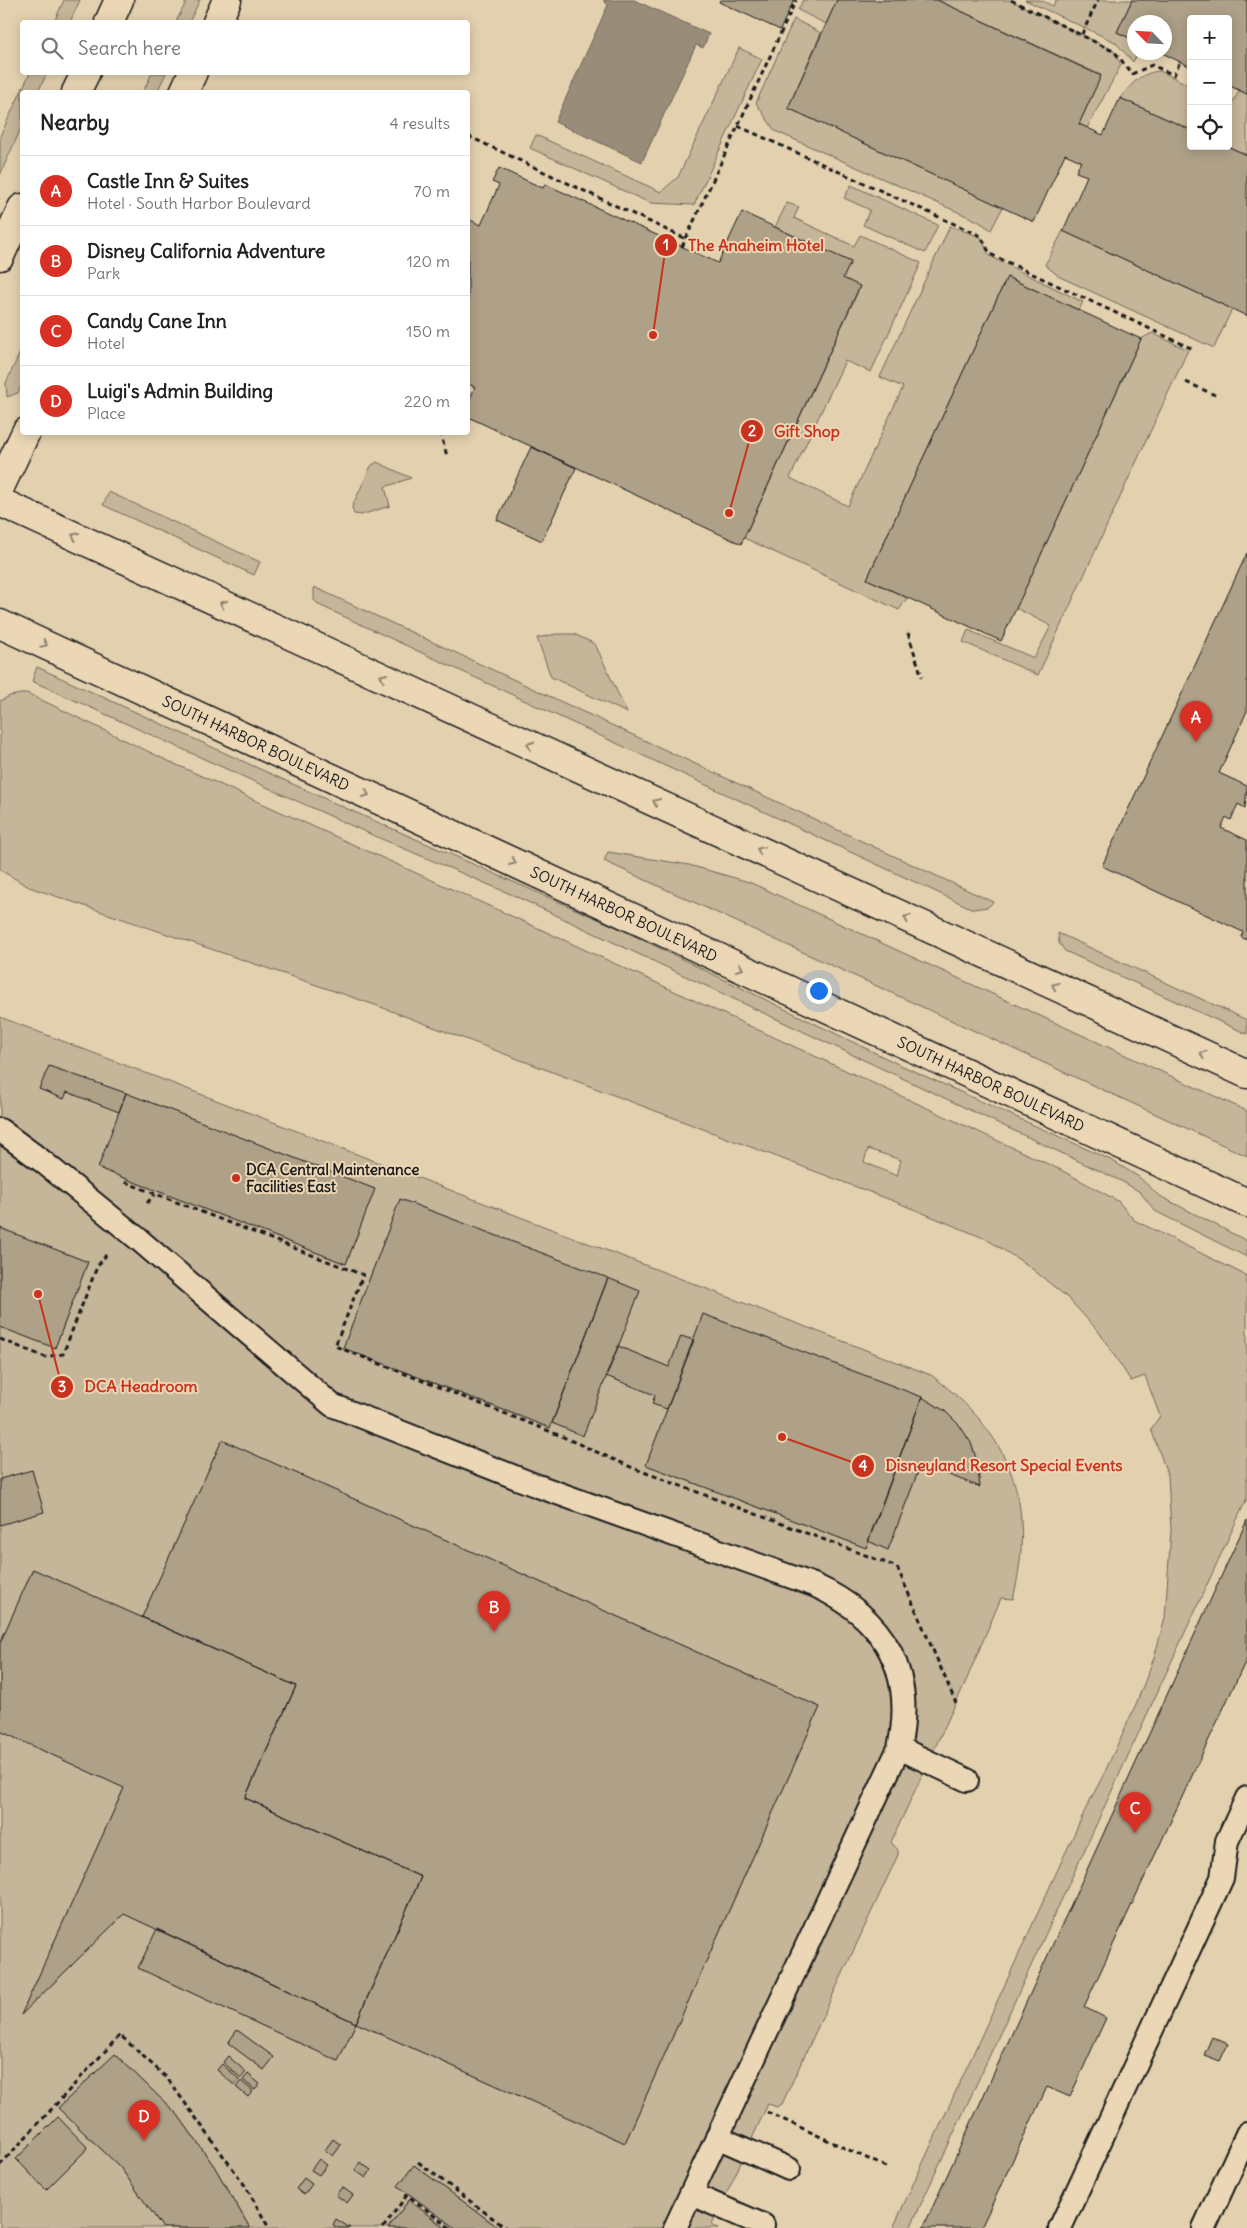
<!DOCTYPE html>
<html lang="en">
<head>
<meta charset="utf-8">
<style>
	:root { --surface:#fff; --page:#f6f6f6; --text:#222; --muted:#767676; --line:#e0e0e0; --accent:#d93025 }
	body { margin:0; font-family:Delius,sans-serif; background:var(--page); color:var(--text) }
	.controls { position:absolute; right:15px; top:15px; display:grid; overflow:hidden; border-radius:5px; box-shadow:0 2px 12px #0003 }
	.controls button { width:45px; height:45px; display:grid; place-items:center; padding:0; border:0; border-bottom:1px solid var(--line); background:var(--surface); color:var(--text); font:25px sans-serif }
	.compass { position:absolute; left:1127px; top:15px; width:45px; height:45px; border-radius:50%; background:var(--surface); box-shadow:0 2px 12px #0003; rotate:295deg }
	.you { position:absolute; left:818px; top:990px; width:18px; height:18px; margin:-12px; border:4px solid #fff; border-radius:50%; background:#1a73e8; box-shadow:0 0 0 8px #1a73e833 }
	.badge { display:grid; place-items:center; width:32px; height:32px; border-radius:50%; background:var(--accent); color:#fff; font-size:16px; font-weight:700 }
	.pin { position:absolute; translate:-50% -41px; filter:drop-shadow(0 1px 2px #0008) }
	.pin::after { content:''; position:absolute; top:26px; width:18px; height:15px; background:inherit; clip-path:polygon(0 0,100% 0,50% 100%) }
	.list { margin:0; padding:0; list-style:none }
	h2 { display:flex; justify-content:space-between; align-items:center; height:65px; margin:0; padding:0 20px; font-size:21px }
	h2 small { font-size:16px; font-weight:400; color:var(--muted) }
	.list li { display:grid; grid-template-columns:32px 1fr auto; gap:15px; align-items:center; box-sizing:border-box; height:70px; padding:0 20px; border-top:1px solid var(--line) }
	.list b { display:block; font-size:19px; white-space:nowrap }
	.list p { margin:0; font-size:16px; white-space:nowrap; color:var(--muted) }
	.list em { font-size:16px; font-style:normal; color:var(--muted) }
	.icon { flex:none; width:28px; height:28px; fill:none; stroke:currentColor; stroke-width:2; stroke-linecap:round; stroke-linejoin:round }
	.map { position:relative; flex:none; width:1247px; height:2228px; overflow:hidden }
	.search { position:absolute; background:var(--surface); box-shadow:0 2px 12px #0003; left:20px; top:20px; width:450px; height:55px; display:flex; align-items:center; gap:12px; box-sizing:border-box; padding:0 18px; border-radius:5px; color:var(--muted); font-size:19px }
	.panel { position:absolute; background:var(--surface); box-shadow:0 2px 12px #0003; left:20px; top:90px; width:450px; height:345px; border-radius:5px }
	.map>svg:first-child { display:block }
	.green { fill:#c5b599; stroke:#70685a; fill-rule:evenodd }
	.water { fill:#998d79; stroke:#676054 }
	.building { fill:#afa188; stroke:#1c1c1c }
	.lines { fill:none; stroke-linecap:round; stroke-linejoin:round }
	.lane-casing { stroke:#1c1c1c; stroke-width:26 }
	.secondary-casing { stroke:#1c1c1c; stroke-width:31 }
	.primary-casing { stroke:#1c1c1c; stroke-width:31 }
	.path { stroke:#1c1c1c; stroke-width:3; stroke-dasharray:5 4; stroke-linecap:butt }
	.lane { stroke:#ebd7b5; stroke-width:22 }
	.secondary { stroke:#ebd7b5; stroke-width:28 }
	.primary { stroke:#ebd7b5; stroke-width:28 }
	.oneway { stroke:#8e8370 }
	.poi-dot { fill:#c8321e; stroke:#ebd7b5; stroke-width:2 }
	.labels { text-anchor:middle; dominant-baseline:central; stroke-width:4; stroke-linejoin:round; paint-order:stroke }
	.street-label { font-size:15px; fill:#1c1c1c; stroke:#ebd7b5 }
	.poi-label { font-size:15px; font-weight:bold; fill:#1c1c1c; stroke:#ebd7b5; text-anchor:start }
	.leader { fill:none; stroke:#c8321e; stroke-width:2 }
	.callout-dot { fill:#c8321e; stroke:#ebd7b5; stroke-width:2 }
	.mark-label { font-size:15px; text-anchor:middle; font-weight:bold; fill:#fff }
	.callout-label { font-size:16px; text-anchor:middle; font-weight:bold; fill:#c8321e; stroke:#ebd7b5; stroke-width:4; stroke-linejoin:round; paint-order:stroke }
</style>
</head>
<body>
<div class="map">
<svg width="1247" height="2228" viewBox="0 0 1247 2228">
	<rect width="100%" height="100%" fill="#e3d0af"/>
	<filter id="ink" filterUnits="userSpaceOnUse"><feTurbulence type="fractalNoise" baseFrequency=".02" numOctaves="2"/><feDisplacementMap in="SourceGraphic" scale="10" xChannelSelector="R" yChannelSelector="G"/><feConvolveMatrix kernelMatrix="1 2 1 2 8 2 1 2 1" color-interpolation-filters="sRGB"/></filter>
	<g filter="url(#ink)">
		<path class="green" d="M 64,0 L 80,0 L 70,22 L 54,22 Z
			M 187,0 L 200,0 L 189,22 L 176,22 Z
			M 803,0 L 837,0 L 826,24 L 798,10 Z
			M 937,0 L 1010,0 L 1113,50 L 1121,65 L 1087,128 L 1079,124 L 1101,75 Z
			M 1025,0 L 1040,0 L 1053,6 L 1056,0 L 1132,0 L 1117,32 L 1134,40 L 1134,52 L 1138,53 L 1133,62 L 1115,42 Z
			M 794,19 L 821,33 L 788,108 L 1003,207 L 991,230 L 978,221 L 775,131 L 756,103 Z
			M 739,48 L 762,59 L 694,205 L 650,203 L 530,148 L 536,135 L 661,192 L 678,177 Z
			M 1160,71 L 1191,86 L 1191,130 L 1120,98 C 1131,84 1142,72 1160,71 Z
			M 30,73 L 47,73 L 38,92 L 22,92 L 22,126 L 0,175 L 0,136 Z
			M 152,73 L 166,73 L 157,92 L 143,92 Z
			M 1240,90 L 1247,94 L 1247,155 L 1227,146 L 1228,103 L 1231,105 Z
			M 851,185 L 938,225 L 925,253 L 863,225 L 870,210 L 844,198 Z
			M 787,203 L 799,207 L 794,218 L 854,246 L 860,235 L 921,263 L 871,372 L 845,361 L 790,478 L 848,506 L 903,387 L 880,377 L 950,226 L 981,237 L 989,255 L 999,261 L 1083,302 L 1079,310 L 1007,277 L 867,579 L 907,598 L 899,610 L 744,538 L 860,287 L 843,278 L 850,262 L 775,227 Z
			M 1063,231 L 1232,309 L 1214,348 L 1060,277 L 1045,265 Z
			M 1152,333 L 1188,350 L 1038,675 L 963,642 L 968,630 L 1034,658 L 1051,626 L 1016,608 L 1141,339 Z
			M 22,348 L 22,383 L 18,393 L 7,397 L 6,383 Z
			M 377,462 L 411,478 L 385,487 L 390,506 L 361,515 L 354,514 L 352,507 L 371,466 Z
			M 109,492 L 260,562 L 254,575 L 103,505 Z
			M 314,587 L 993,902 L 988,907 L 973,909 L 319,605 L 314,600 Z
			M 556,634 L 574,634 L 595,644 L 627,713 L 551,677 L 537,638 Z
			M 37,667 L 343,807 L 616,927 L 896,1063 L 1111,1160 L 1139,1177 L 1158,1195 L 1247,1241 L 1247,1257 L 1155,1211 L 1140,1192 L 1123,1182 L 515,896 L 370,834 L 32,681 Z
			M 27,693 L 166,760 L 540,929 L 1061,1170 L 1118,1201 L 1134,1220 L 1247,1276 L 1247,1498 L 910,2228 L 893,2228 L 1087,1806 L 1104,1774 L 1136,1704 L 1154,1658 L 1165,1618 L 1171,1530 L 1168,1476 L 1151,1429 L 1160,1416 L 1145,1376 L 1131,1381 L 1099,1332 L 1068,1298 L 1026,1264 L 986,1239 L 896,1202 L 378,1006 L 29,887 L 2,871 L 0,869 L 0,701 L 10,696 ZM 868,1149 L 901,1160 L 897,1176 L 864,1162 Z
			M 608,852 L 689,865 L 749,882 L 1247,1111 L 1247,1156 L 604,861 Z
			M 1058,933 L 1247,1020 L 1247,1034 L 1065,951 L 1059,943 Z
			M 0,1017 L 931,1375 C 1011,1434 1037,1502 1013,1599 L 1001,1598 L 966,1681 L 891,1842 L 898,1850 L 898,1855 L 782,2104 L 777,2107 L 768,2104 L 712,2225 L 718,2228 L 0,2228 Z"/>
		<path class="water" d="M 603,0 L 634,0 L 709,34 L 703,48 L 696,45 L 642,162 L 555,122 L 608,5 Z"/>
		<path class="building" d="M 720,0 L 794,0 L 780,30 L 719,2 Z
			M 837,0 L 937,0 L 1101,76 L 1079,124 L 1103,135 L 1120,98 L 1191,130 L 1191,146 L 1227,146 L 1247,155 L 1247,316 L 1063,231 L 1087,176 L 1076,172 L 1081,161 L 1065,154 L 1034,222 L 788,108 Z
			M 1132,0 L 1247,0 L 1247,94 L 1228,85 L 1228,19 L 1191,19 L 1191,67 L 1160,52 L 1164,52 L 1164,22 L 1134,22 L 1134,40 L 1117,32 Z
			M 499,168 L 543,188 L 545,184 L 718,263 L 742,212 L 851,262 L 843,278 L 860,286 L 741,544 L 468,417 L 468,403 L 475,387 L 468,384 L 468,219 L 481,225 L 499,185 L 492,182 Z
			M 1007,277 L 1141,339 L 1001,641 L 867,579 Z
			M 531,447 L 576,468 L 542,541 L 497,520 Z
			M 1247,553 L 1247,711 L 1219,773 L 1247,786 L 1245,808 L 1238,804 L 1231,820 L 1226,817 L 1221,828 L 1247,840 L 1247,940 L 1241,937 L 1243,932 L 1102,866 Z
			M 49,1066 L 126,1093 L 119,1112 L 67,1092 L 64,1099 L 39,1089 Z
			M 126,1093 L 375,1189 L 346,1264 L 98,1168 Z
			M 400,1199 L 608,1278 L 550,1428 L 343,1348 Z
			M 0,1228 L 88,1262 L 55,1348 L 0,1327 Z
			M 608,1278 L 640,1291 L 583,1436 L 552,1423 Z
			M 703,1314 L 922,1397 L 866,1548 L 646,1465 Z
			M 681,1336 L 694,1340 L 667,1409 L 652,1404 L 655,1395 L 606,1376 L 618,1346 L 669,1367 Z
			M 922,1397 L 945,1411 L 960,1426 L 971,1443 L 977,1461 L 980,1487 L 921,1464 L 888,1550 L 868,1541 Z
			M 222,1440 L 820,1707 L 625,2143 L 356,2023 L 421,1877 L 245,1798 L 296,1686 L 142,1617 Z
			M 32,1470 L 44,1512 L 0,1525 L 0,1479 Z
			M 1247,1520 L 1247,1658 L 1084,2007 L 1106,2018 L 1070,2097 L 1047,2087 L 981,2228 L 923,2228 Z
			M 33,1569 L 296,1686 L 245,1798 L 421,1877 L 356,2023 L 124,1914 L 21,2015 L 124,1788 L 0,1731 L 0,1643 Z
			M 157,1929 L 356,2023 L 338,2061 L 138,1968 Z
			M 237,2030 L 274,2057 L 264,2070 L 228,2043 Z
			M 1212,2037 L 1228,2044 L 1220,2061 L 1204,2055 Z
			M 115,2054 L 178,2115 L 214,2166 L 250,2228 L 163,2228 L 120,2167 L 58,2108 Z
			M 228,2056 L 246,2072 L 241,2078 L 223,2062 Z
			M 222,2064 L 239,2079 L 234,2085 L 217,2070 Z
			M 248,2074 L 260,2084 L 255,2090 L 243,2080 Z
			M 241,2081 L 253,2091 L 248,2097 L 236,2087 Z
			M 58,2117 L 88,2148 L 46,2190 L 16,2159 Z
			M 333,2139 L 341,2145 L 333,2156 L 325,2150 Z
			M 319,2159 L 327,2165 L 319,2175 L 311,2170 Z
			M 360,2162 L 371,2170 L 366,2178 L 355,2170 Z
			M 414,2165 L 499,2228 L 455,2228 L 398,2186 Z
			M 304,2178 L 312,2184 L 304,2195 L 296,2189 Z
			M 342,2187 L 353,2195 L 347,2203 L 336,2195 Z
			M 409,2200 L 445,2228 L 388,2228 Z
			M 336,2219 L 350,2228 L 338,2228 L 333,2225 Z"/>
		<g class="lines">
			<defs>
				<path id="lane" d="M 0,1130 L 42,1161 L 137,1238 L 332,1405 L 535,1485 L 814,1585 C 884,1617 916,1671 899,1748 L 675,2228
					M 899,1748 L 967,1780
					M 717,2137 L 789,2169
					M 691,2194 L 763,2225
					M 1060,2228 L 1222,1878 L 1227,1841 L 1247,1798
					M 1204,2228 L 1247,2134"/>
				<path id="secondary" d="M 109,22 L 119,0
					M 217,22 L 227,0
					M 76,92 L 86,72
					M 184,92 L 193,72
					M 0,256 L 22,208
					M 0,487 L 26,432"/>
				<path id="primary" d="M 0,502 L 1247,1074
					M 0,624 L 1247,1203"/>
			</defs>
			<use href="#lane" class="lane-casing"/>
			<use href="#secondary" class="secondary-casing"/>
			<use href="#primary" class="primary-casing"/>
			<path class="path" d="M 1011,0 L 1115,52 L 1132,74 L 1152,65 L 1174,75 L 1180,62
				M 1082,34 L 1098,0
				M 738,126 L 981,236 L 990,254 L 1193,349
				M 468,136 L 686,239
				M 682,247 L 796,0
				M 1186,382 L 1215,395
				M 440,432 L 447,456
				M 908,633 L 922,677
				M 125,1182 L 363,1275 L 335,1346 L 554,1433 L 633,1468 L 897,1567 L 956,1703
				M 147,1203 L 155,1194
				M 0,1339 L 45,1357 L 63,1354 L 97,1267 L 106,1255
				M 767,2112 L 888,2168
				M 418,2162 L 506,2228
				M 0,2165 L 120,2035 L 167,2078 L 246,2187 L 269,2228
				M 383,2228 L 407,2195 L 450,2228"/>
			<use href="#lane" class="lane"/>
			<use href="#secondary" class="secondary"/>
			<use href="#primary" class="primary"/>
		</g>
		<defs><path id="oneway-chevron" d="M-2-3.5L2.5 0L-2 3.5" fill="none" stroke-width="1.6" stroke-linecap="round" stroke-linejoin="round" transform="scale(1.25)"/></defs>
		<g class="oneway">
			<use href="#oneway-chevron" transform="translate(75 536) rotate(-155)"/>
			<use href="#oneway-chevron" transform="translate(223 604) rotate(-155)"/>
			<use href="#oneway-chevron" transform="translate(44 644) rotate(25)"/>
			<use href="#oneway-chevron" transform="translate(383 677) rotate(-155)"/>
			<use href="#oneway-chevron" transform="translate(530 745) rotate(-155)"/>
			<use href="#oneway-chevron" transform="translate(366 794) rotate(25)"/>
			<use href="#oneway-chevron" transform="translate(656 802) rotate(-155)"/>
			<use href="#oneway-chevron" transform="translate(760 850) rotate(-155)"/>
			<use href="#oneway-chevron" transform="translate(513 862) rotate(25)"/>
			<use href="#oneway-chevron" transform="translate(907 918) rotate(-155)"/>
			<use href="#oneway-chevron" transform="translate(740 968) rotate(25)"/>
			<use href="#oneway-chevron" transform="translate(1055 986) rotate(-155)"/>
			<use href="#oneway-chevron" transform="translate(1203 1054) rotate(-155)"/>
		</g>
	</g>
	<circle class="poi-dot" cx="236" cy="1178" r="5"/>
	<g class="labels">
		<g class="street-label">
			<text transform="translate(256 743) rotate(25)">SOUTH HARBOR BOULEVARD</text>
			<text transform="translate(624 914) rotate(25)">SOUTH HARBOR BOULEVARD</text>
			<text transform="translate(991 1084) rotate(25)">SOUTH HARBOR BOULEVARD</text>
		</g>
		<g class="poi-label">
			<text x="246" y="1169">DCA Central Maintenance<tspan x="246" dy="17">Facilities East</tspan></text>
		</g>
	</g>
	<path class="leader" d="M653 335L666 245M729 513L752 431M38 1294L62 1387M782 1437L863 1466"/>
	<g class="callout-dot">
		<circle cx="653" cy="335" r="5"/>
		<circle cx="729" cy="513" r="5"/>
		<circle cx="38" cy="1294" r="5"/>
		<circle cx="782" cy="1437" r="5"/>
		<circle cx="666" cy="245" r="12"/>
		<circle cx="752" cy="431" r="12"/>
		<circle cx="62" cy="1387" r="12"/>
		<circle cx="863" cy="1466" r="12"/>
	</g>
	<g class="mark-label">
		<text x="666" y="250">1</text>
		<text x="752" y="436">2</text>
		<text x="62" y="1392">3</text>
		<text x="863" y="1471">4</text>
	</g>
	<g class="callout-label">
		<text x="756" y="251">The Anaheim Hotel</text>
		<text x="807" y="437">Gift Shop</text>
		<text x="141" y="1392">DCA Headroom</text>
		<text x="1004" y="1471">Disneyland Resort Special Events</text>
	</g>
</svg>
<div class="controls">
<button>+</button>
<button>−</button>
<button><svg class="icon" aria-label="locate" viewBox="0 0 24 24"><circle cx="12" cy="12" r="6"/><path d="M12 2v4M12 18v4M2 12h4M18 12h4"/></svg></button>
</div>
<svg class="compass" viewBox="-18 -18 36 36"><path d="M0-13l5 13h-10z" fill="#e53935"/><path d="M0 13l5-13h-10z" fill="#767676"/></svg>
<div class="you"></div>
<div class="pin badge" style="left:1196px;top:742px">A</div>
<div class="pin badge" style="left:494px;top:1632px">B</div>
<div class="pin badge" style="left:1135px;top:1833px">C</div>
<div class="pin badge" style="left:144px;top:2141px">D</div>
<div class="search"><svg class="icon" aria-label="search" viewBox="0 0 24 24"><circle cx="10" cy="10" r="6"/><path d="M15 15l6 6"/></svg>Search here</div>
<section class="panel">
<h2>Nearby<small>4 results</small></h2>
<ul class="list">
<li><span class="badge">A</span><div><b>Castle Inn &amp; Suites</b><p>Hotel · South Harbor Boulevard</p></div><em>70 m</em></li>
<li><span class="badge">B</span><div><b>Disney California Adventure</b><p>Park</p></div><em>120 m</em></li>
<li><span class="badge">C</span><div><b>Candy Cane Inn</b><p>Hotel</p></div><em>150 m</em></li>
<li><span class="badge">D</span><div><b>Luigi's Admin Building</b><p>Place</p></div><em>220 m</em></li>
</ul>
</section>
</div>
</body>
</html>
